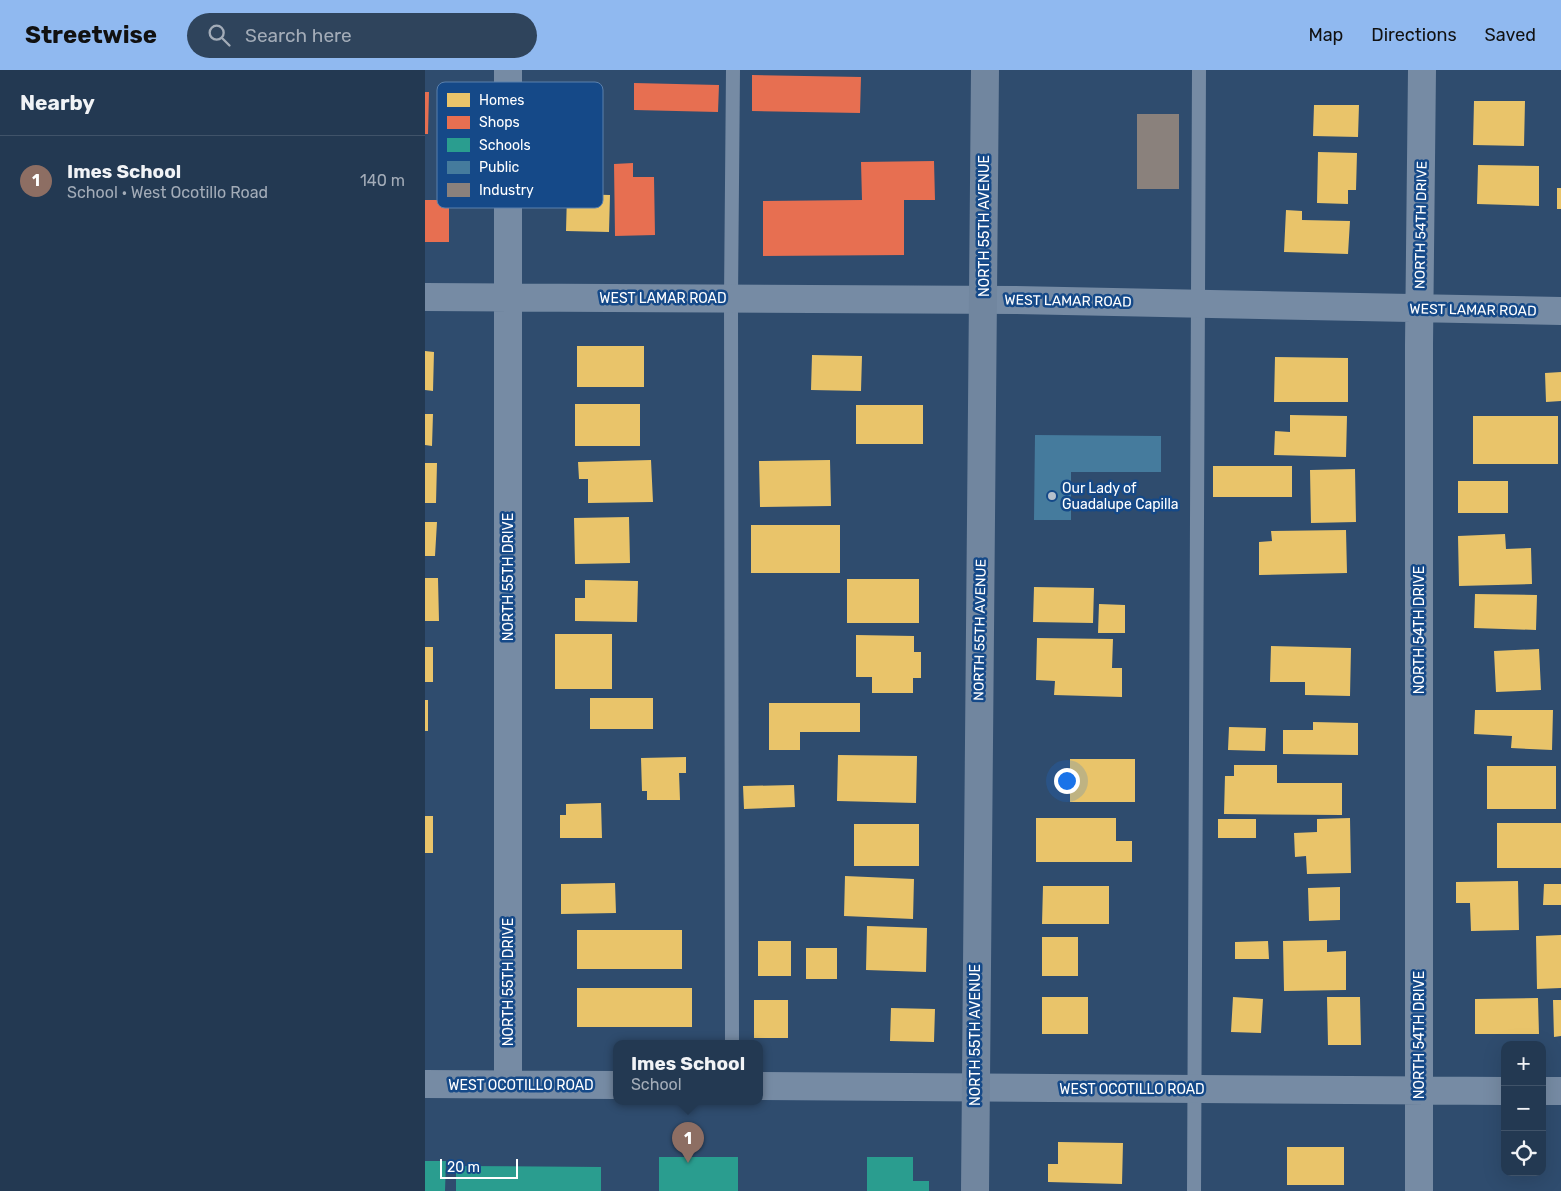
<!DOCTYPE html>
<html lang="en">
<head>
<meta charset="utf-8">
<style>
	:root { --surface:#233952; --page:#2f445c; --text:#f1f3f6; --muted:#a3acb8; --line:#405369; --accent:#90b9f0 }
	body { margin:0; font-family:Rubik,sans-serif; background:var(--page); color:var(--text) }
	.controls { position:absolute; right:15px; bottom:15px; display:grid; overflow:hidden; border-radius:10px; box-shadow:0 5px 20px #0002 }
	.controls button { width:45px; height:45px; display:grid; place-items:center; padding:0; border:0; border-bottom:1px solid var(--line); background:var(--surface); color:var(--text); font:25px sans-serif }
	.scale { position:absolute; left:15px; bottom:12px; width:78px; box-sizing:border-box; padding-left:5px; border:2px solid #fff; border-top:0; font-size:14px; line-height:18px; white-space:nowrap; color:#fff; -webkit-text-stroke:4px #154988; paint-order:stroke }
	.you { position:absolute; left:641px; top:710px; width:18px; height:18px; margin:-12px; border:4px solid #fff; border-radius:50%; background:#1a73e8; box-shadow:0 0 0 8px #1a73e833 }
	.badge { display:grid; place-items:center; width:32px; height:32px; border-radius:50%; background:var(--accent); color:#fff; font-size:16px; font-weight:700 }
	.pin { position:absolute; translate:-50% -41px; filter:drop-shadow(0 1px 2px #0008) }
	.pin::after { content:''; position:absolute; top:26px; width:18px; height:15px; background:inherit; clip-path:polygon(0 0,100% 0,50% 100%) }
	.popup { position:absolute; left:188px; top:970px; width:150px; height:65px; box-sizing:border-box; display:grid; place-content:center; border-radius:10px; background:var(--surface); filter:drop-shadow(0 1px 4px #0005); font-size:16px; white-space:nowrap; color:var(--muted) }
	.popup b { font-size:19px; color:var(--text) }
	.popup::after { content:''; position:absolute; left:50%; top:100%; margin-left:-10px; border:10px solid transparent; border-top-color:var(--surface) }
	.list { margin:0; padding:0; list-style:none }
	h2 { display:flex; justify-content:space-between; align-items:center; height:65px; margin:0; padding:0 20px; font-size:21px }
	h2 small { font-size:16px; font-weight:400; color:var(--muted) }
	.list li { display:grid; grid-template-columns:32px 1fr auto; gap:15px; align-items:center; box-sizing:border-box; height:90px; padding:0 20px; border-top:1px solid var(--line) }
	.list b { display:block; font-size:19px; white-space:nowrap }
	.list p { margin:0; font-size:16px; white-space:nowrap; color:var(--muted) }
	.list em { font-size:16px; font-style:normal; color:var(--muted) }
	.icon { flex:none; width:28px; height:28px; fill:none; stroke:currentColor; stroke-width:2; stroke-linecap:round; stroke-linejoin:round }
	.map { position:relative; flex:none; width:1136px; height:1121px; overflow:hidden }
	header { display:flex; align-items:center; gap:30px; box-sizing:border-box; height:70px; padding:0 25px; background:var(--accent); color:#111 }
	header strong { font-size:24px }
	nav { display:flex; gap:28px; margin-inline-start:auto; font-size:18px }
	.search { width:350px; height:45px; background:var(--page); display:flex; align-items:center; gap:12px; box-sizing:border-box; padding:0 18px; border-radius:28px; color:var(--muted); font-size:19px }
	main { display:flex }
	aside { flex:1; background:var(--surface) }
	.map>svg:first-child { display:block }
	.homes { fill:#e9c46a }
	.shops { fill:#e76f51 }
	.schools { fill:#2a9d8f }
	.public { fill:#457b9d }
	.industry { fill:#8a817c }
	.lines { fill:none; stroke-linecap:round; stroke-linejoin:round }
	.lane { stroke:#768ba4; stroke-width:14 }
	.street { stroke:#768ba4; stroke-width:28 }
	.secondary { stroke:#71869f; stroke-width:28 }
	.poi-dot { fill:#b6c0cc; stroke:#154988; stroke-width:2 }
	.labels { text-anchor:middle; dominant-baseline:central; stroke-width:5; stroke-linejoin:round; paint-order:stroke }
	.street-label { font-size:14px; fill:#fff; stroke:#154988 }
	.poi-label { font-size:14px; fill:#fff; stroke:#154988; text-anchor:start }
	.key { fill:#154988; stroke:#5b80ac; stroke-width:1 }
	.key-label { font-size:14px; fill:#fff }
</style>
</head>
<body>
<header>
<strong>Streetwise</strong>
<div class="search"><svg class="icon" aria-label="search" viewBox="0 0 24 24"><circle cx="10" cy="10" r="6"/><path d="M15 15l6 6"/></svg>Search here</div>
<nav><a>Map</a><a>Directions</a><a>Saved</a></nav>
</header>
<main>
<aside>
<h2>Nearby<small></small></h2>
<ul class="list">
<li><span class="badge" style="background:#8d6e63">1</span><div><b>Imes School</b><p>School · West Ocotillo Road</p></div><em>140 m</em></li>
</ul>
</aside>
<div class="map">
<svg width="1136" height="1121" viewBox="0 0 1136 1121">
	<rect width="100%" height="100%" fill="#2f4c6e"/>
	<path class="homes" d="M 1049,31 L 1100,31 L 1099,76 L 1048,75 Z
		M 889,35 L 934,35 L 933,67 L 888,66 Z
		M 145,36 L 177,37 L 176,81 L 155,81 L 155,70 L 145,70 Z
		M 893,82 L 932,83 L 931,120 L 923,120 L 923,134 L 892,133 Z
		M 1053,95 L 1114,96 L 1114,136 L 1052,134 Z
		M 1132,118 L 1136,118 L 1136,139 L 1132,139 Z
		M 142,124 L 185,125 L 184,162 L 141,161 Z
		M 861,140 L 877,141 L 877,150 L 925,151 L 923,184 L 859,182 Z
		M 152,276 L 219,276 L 219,317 L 152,317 Z
		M 0,281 L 9,282 L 8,321 L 0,320 Z
		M 387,285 L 437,286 L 436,321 L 386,320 Z
		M 850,287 L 923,288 L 923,332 L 849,332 Z
		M 1136,302 L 1136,331 L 1121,332 L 1120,303 Z
		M 150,334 L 215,334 L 215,376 L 150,376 Z
		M 431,335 L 498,335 L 498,374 L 431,374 Z
		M 0,344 L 8,344 L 7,376 L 0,375 Z
		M 865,345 L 922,346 L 921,387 L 849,385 L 850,361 L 865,362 Z
		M 1048,346 L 1133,346 L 1133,394 L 1048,394 Z
		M 226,390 L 228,432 L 163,433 L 163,409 L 154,409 L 153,392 Z
		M 405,390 L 406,436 L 335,437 L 334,391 Z
		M 0,393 L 12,393 L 11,433 L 0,433 Z
		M 788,396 L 867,396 L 867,427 L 788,427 Z
		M 930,399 L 931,452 L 886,453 L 885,400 Z
		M 1033,411 L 1083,411 L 1083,443 L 1033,443 Z
		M 204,447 L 205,493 L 150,494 L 149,448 Z
		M 0,452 L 12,452 L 10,486 L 0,486 Z
		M 326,455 L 415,455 L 415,503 L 326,503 Z
		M 921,460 L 922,503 L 834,505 L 834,472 L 847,471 L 846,461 Z
		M 1080,464 L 1081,479 L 1106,478 L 1107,514 L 1034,516 L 1033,466 Z
		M 0,508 L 13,508 L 14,551 L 0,551 Z
		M 422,509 L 494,509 L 494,553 L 422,553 Z
		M 160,510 L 213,511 L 212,552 L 150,551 L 150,528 L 160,528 Z
		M 609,517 L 669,518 L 668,553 L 608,552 Z
		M 1050,524 L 1112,525 L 1111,560 L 1049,558 Z
		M 674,534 L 700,535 L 700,563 L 673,563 Z
		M 130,564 L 187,564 L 187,619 L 130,619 Z
		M 431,565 L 489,566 L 489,582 L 496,582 L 496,608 L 488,608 L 488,623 L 447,623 L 447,607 L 431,607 Z
		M 612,568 L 688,569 L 687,598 L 697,598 L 697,627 L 629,625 L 630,611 L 611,610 Z
		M 846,576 L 926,578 L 925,626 L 880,625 L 880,612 L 845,612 Z
		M 0,577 L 8,577 L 8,612 L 0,612 Z
		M 1114,579 L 1116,620 L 1071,622 L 1069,581 Z
		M 165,628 L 228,628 L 228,659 L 165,659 Z
		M 0,630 L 3,630 L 3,661 L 0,661 Z
		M 344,633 L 435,633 L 435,662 L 375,662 L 375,680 L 344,680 Z
		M 1050,640 L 1128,640 L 1127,680 L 1086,678 L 1087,666 L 1049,664 Z
		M 888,652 L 933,653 L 933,685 L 858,684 L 858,660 L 888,660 Z
		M 804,657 L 841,658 L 840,681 L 803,680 Z
		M 413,685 L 492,686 L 491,733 L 412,731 Z
		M 261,687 L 261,703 L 254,703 L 255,730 L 222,730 L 222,721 L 217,721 L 216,688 Z
		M 645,689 L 710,689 L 710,732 L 645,732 Z
		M 809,695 L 852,695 L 852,713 L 917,713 L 917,745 L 799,744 L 800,706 L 809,706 Z
		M 1062,696 L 1131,696 L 1131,739 L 1062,739 Z
		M 369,715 L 370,737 L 319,739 L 318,716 Z
		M 176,733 L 177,768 L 135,768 L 135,745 L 141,745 L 141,734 Z
		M 0,746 L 8,746 L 8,783 L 0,783 Z
		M 611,748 L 691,748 L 691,771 L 707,771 L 707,792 L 611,792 Z
		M 925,748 L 926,803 L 882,804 L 881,786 L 870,787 L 869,763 L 892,762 L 892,749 Z
		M 793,749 L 831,749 L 831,768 L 793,768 Z
		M 1072,753 L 1136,753 L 1136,798 L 1072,798 Z
		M 429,754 L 494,754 L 494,796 L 429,796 Z
		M 420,806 L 489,809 L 488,849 L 419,846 Z
		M 1093,811 L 1094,860 L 1046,861 L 1045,833 L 1031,833 L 1031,812 Z
		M 190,813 L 191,843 L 136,844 L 136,814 Z
		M 1119,814 L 1136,814 L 1136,835 L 1118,835 Z
		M 618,816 L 684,816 L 684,854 L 617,854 Z
		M 915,817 L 915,850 L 884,851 L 883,818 Z
		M 442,856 L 502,858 L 501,902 L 441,900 Z
		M 152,860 L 257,860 L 257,899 L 152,899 Z
		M 1136,865 L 1136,918 L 1112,919 L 1111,866 Z
		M 617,867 L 653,867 L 653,906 L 617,906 Z
		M 902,870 L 902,882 L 921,881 L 921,920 L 859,921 L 858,871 Z
		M 333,871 L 366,871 L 366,906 L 333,906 Z
		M 843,871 L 844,889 L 810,889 L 810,872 Z
		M 381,878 L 412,878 L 412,909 L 381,909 Z
		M 152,918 L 267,918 L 267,957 L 152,957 Z
		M 617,927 L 663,927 L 663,964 L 617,964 Z
		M 808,927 L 838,929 L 836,963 L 806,962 Z
		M 902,927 L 935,927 L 936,975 L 903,975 Z
		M 1113,928 L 1114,964 L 1050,964 L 1050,929 Z
		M 329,930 L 363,930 L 363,968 L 329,968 Z
		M 1128,930 L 1136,930 L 1136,966 L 1129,967 Z
		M 466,938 L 510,939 L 509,972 L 465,971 Z
		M 633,1072 L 698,1073 L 697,1114 L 623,1112 L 623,1094 L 633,1094 Z
		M 862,1077 L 919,1077 L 919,1115 L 862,1115 Z"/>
	<path class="shops" d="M 327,5 L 436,7 L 435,43 L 327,41 Z
		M 209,13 L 294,15 L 293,42 L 209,40 Z
		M 0,22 L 4,22 L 3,64 L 0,64 Z
		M 509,91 L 510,130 L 479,130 L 479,185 L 338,186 L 338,131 L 437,130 L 436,92 Z
		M 208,93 L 208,107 L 229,107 L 230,165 L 190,166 L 189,94 Z
		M 0,130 L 24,130 L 24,172 L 0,172 Z"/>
	<path class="schools" d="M 234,1087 L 313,1087 L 313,1121 L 234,1121 Z
		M 442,1087 L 488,1087 L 488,1111 L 504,1111 L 504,1121 L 442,1121 Z
		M 0,1091 L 21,1091 L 20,1121 L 0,1121 Z
		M 31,1096 L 176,1097 L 176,1121 L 31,1121 Z"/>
	<path class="public" d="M 610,365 L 736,366 L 736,402 L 646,402 L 646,450 L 609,450 Z"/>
	<path class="industry" d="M 712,44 L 754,44 L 754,119 L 712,119 Z"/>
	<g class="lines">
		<path class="lane" d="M 307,974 L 306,228 L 308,0
			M 769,1121 L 774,0"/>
		<path class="street" d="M 0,227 L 589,230 L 1136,241
			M 0,1014 L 192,1015
			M 83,1014 L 83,0
			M 334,1016 L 1080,1021
			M 1117,1021 L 1136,1021
			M 994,1121 L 994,274 L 997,0"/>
		<path class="secondary" d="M 550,1121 L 560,0"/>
	</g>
	<circle class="poi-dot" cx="627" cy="426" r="5"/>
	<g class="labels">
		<g class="street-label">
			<text transform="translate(996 155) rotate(-89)">NORTH 54TH DRIVE</text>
			<text transform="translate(559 156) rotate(-90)">NORTH 55TH AVENUE</text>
			<text x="238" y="228">WEST LAMAR ROAD</text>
			<text transform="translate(643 231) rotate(1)">WEST LAMAR ROAD</text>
			<text transform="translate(1048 240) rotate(1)">WEST LAMAR ROAD</text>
			<text transform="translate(83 507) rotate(-90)">NORTH 55TH DRIVE</text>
			<text transform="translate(555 560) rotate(-89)">NORTH 55TH AVENUE</text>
			<text transform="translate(994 560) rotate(-90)">NORTH 54TH DRIVE</text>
			<text transform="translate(83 912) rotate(-90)">NORTH 55TH DRIVE</text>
			<text transform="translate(550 965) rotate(-90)">NORTH 55TH AVENUE</text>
			<text transform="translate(994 965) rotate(-90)">NORTH 54TH DRIVE</text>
			<text x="96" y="1015">WEST OCOTILLO ROAD</text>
			<text x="707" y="1019">WEST OCOTILLO ROAD</text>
		</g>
		<g class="poi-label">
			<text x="637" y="418">Our Lady of<tspan x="637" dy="16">Guadalupe Capilla</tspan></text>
		</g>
	</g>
	<rect x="12" y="12" width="166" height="126" rx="8" class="key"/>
	<rect x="22" y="23" width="23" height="14" fill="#e9c46a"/>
	<rect x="22" y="46" width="23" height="13" fill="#e76f51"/>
	<rect x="22" y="68" width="23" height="14" fill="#2a9d8f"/>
	<rect x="22" y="91" width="23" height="13" fill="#457b9d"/>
	<rect x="22" y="113" width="23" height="14" fill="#8a817c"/>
	<g class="key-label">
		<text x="54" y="35">Homes</text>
		<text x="54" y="57">Shops</text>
		<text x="54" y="80">Schools</text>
		<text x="54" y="102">Public</text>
		<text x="54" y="125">Industry</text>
	</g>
</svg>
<div class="controls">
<button>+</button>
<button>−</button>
<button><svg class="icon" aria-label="locate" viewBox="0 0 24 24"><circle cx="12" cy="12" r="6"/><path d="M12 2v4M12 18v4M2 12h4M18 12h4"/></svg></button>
</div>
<div class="scale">20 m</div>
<div class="you"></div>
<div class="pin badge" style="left:263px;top:1093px;background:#8d6e63">1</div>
<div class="popup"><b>Imes School</b>School</div>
</div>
</main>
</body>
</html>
